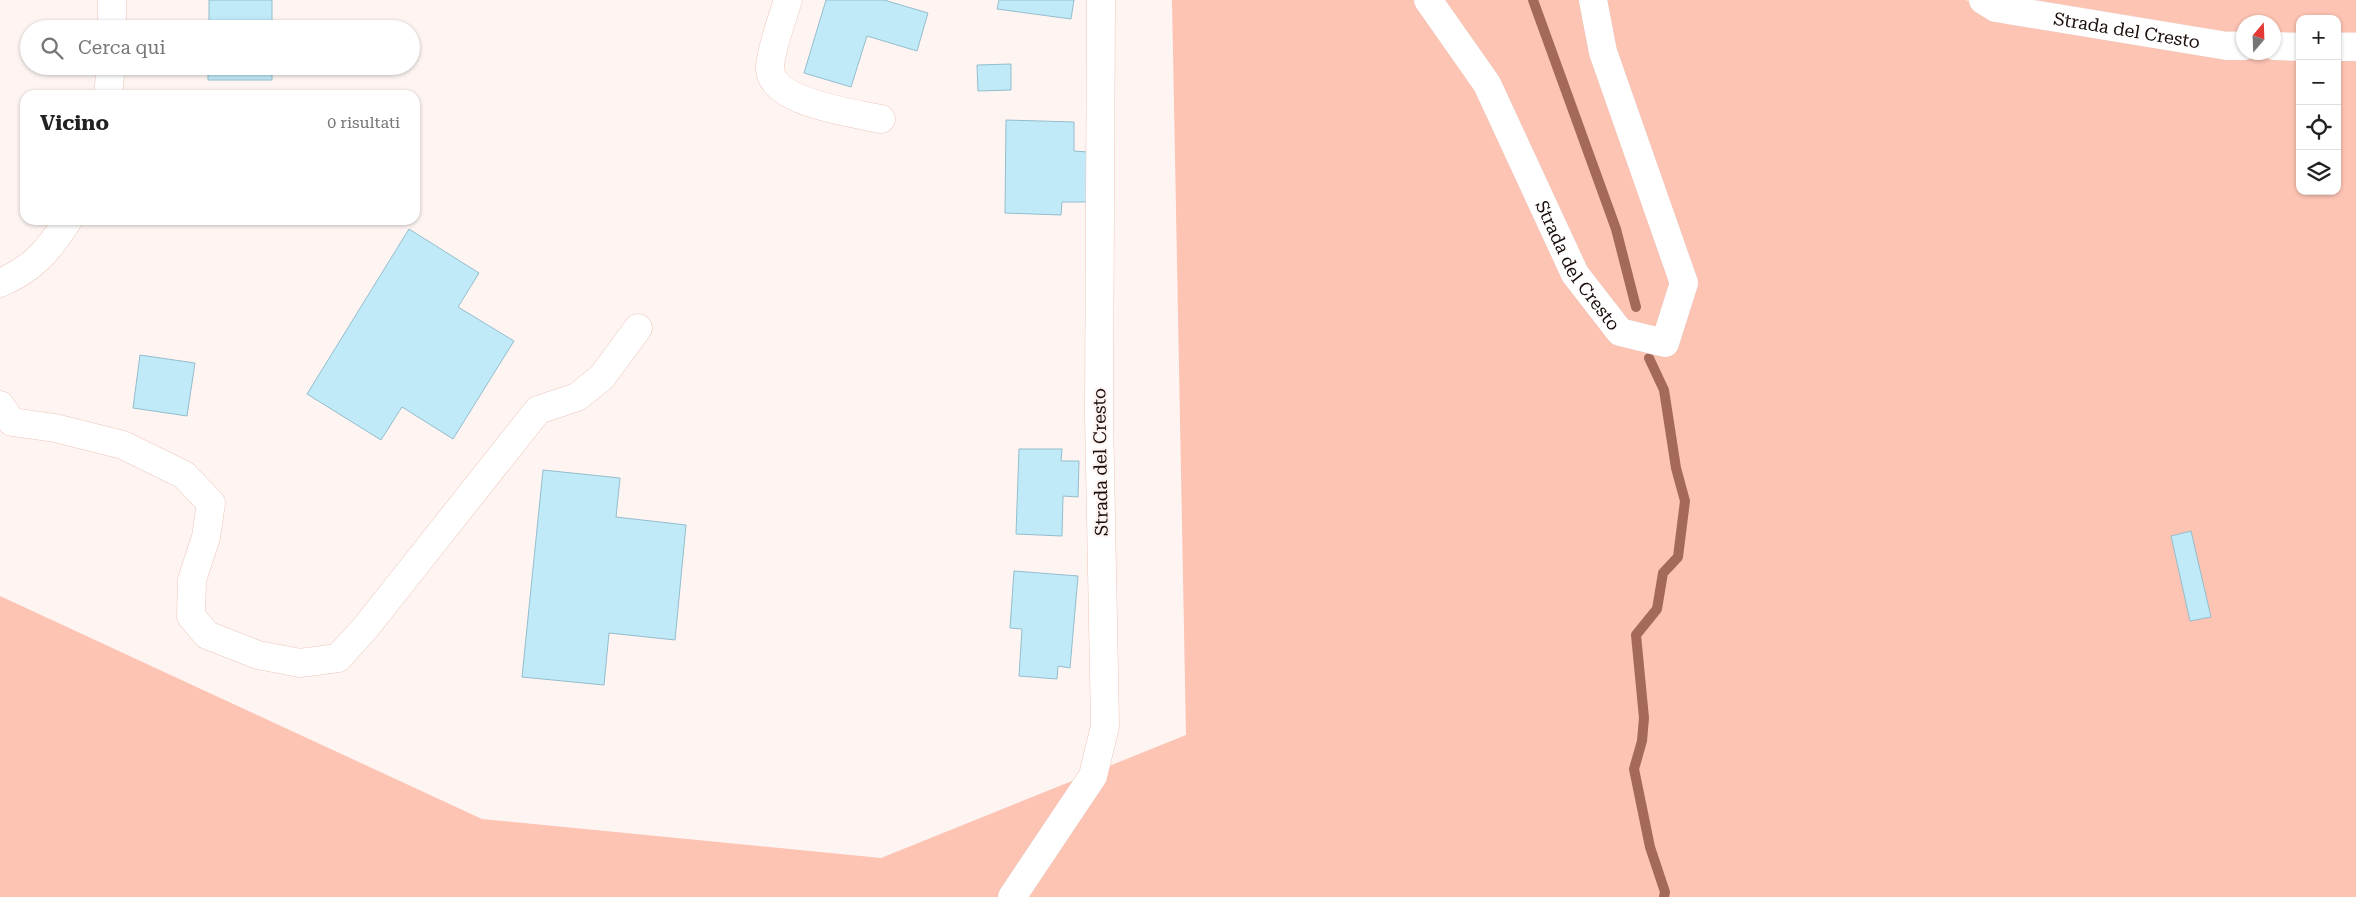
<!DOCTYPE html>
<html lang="it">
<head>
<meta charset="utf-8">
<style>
	:root { --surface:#fff; --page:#f6f6f6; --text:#222; --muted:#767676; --line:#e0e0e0 }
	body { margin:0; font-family:"Roboto Serif",serif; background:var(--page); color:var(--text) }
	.controls { position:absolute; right:15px; top:15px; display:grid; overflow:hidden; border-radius:10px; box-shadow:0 1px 4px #0004 }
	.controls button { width:45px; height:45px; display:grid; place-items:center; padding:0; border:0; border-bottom:1px solid var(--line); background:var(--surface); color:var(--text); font:25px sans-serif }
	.compass { position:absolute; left:2236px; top:15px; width:45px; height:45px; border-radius:50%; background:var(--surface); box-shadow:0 1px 4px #0004; rotate:19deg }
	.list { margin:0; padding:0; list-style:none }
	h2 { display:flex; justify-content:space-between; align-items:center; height:65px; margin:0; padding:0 20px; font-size:21px }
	h2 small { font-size:16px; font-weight:400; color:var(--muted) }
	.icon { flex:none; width:28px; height:28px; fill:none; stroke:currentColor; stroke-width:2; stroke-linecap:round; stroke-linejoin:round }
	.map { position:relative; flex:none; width:2356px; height:897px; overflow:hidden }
	.search { position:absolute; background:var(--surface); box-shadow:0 1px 4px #0004; left:20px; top:20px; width:400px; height:55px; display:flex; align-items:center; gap:12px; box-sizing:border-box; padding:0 18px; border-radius:28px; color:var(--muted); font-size:19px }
	.panel { position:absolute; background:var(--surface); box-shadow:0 1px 4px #0004; left:20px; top:90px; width:400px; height:135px; border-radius:15px }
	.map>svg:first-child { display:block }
	.green { fill:#fdc3b3 }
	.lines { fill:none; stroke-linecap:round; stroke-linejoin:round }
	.stream { stroke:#a46958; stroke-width:10 }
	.building { fill:#c1eaf9; stroke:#94bdcb }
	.street-casing { stroke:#edc5ba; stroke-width:29 }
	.secondary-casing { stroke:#edc5ba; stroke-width:29 }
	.street { stroke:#fff; stroke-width:28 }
	.secondary { stroke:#fff; stroke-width:28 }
	.labels { text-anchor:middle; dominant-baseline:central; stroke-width:4.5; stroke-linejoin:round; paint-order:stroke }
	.street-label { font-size:18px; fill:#1b0e0a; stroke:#fef5f3 }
</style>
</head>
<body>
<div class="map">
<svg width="2356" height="897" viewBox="0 0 2356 897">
	<rect width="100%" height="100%" fill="#fef5f3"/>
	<path class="green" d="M 1172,0 L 1966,0 L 2002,20 L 2230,54 L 2300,54 L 2300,191 L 2337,191 L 2337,55 L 2356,55 L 2356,897 L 0,897 L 0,596 L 482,819 L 881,858 L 1186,735 Z
		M 2036,0 L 2356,0 L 2356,32 L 2337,32 L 2337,19 L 2300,19 L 2300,32 L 2274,32 L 2274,22 L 2244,22 L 2243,31 L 2223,31 Z"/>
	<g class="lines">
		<path class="stream" d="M 1533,0 L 1616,229 L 1636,307
			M 1649,358 L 1664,390 L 1676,468 L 1685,501 L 1678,557 L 1663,573 L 1657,609 L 1636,635 L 1644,718 L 1642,741 L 1634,769 L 1650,847 L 1665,892 L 1664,897"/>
	</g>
	<path class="building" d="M 209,0 L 272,0 L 272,29 L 209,29 Z
		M 826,0 L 884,0 L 928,13 L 917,51 L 867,36 L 851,87 L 804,73 Z
		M 999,0 L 1074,0 L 1071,19 L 997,9 Z
		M 1011,64 L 1011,90 L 978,91 L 977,65 Z
		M 208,66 L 272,66 L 272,80 L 208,80 Z
		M 1006,120 L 1074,122 L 1074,151 L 1088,152 L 1087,202 L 1062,202 L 1061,215 L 1005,213 Z
		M 409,229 L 479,273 L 458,307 L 514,341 L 453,439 L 402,407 L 381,440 L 307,394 Z
		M 140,355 L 195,363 L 187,416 L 133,408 Z
		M 1019,449 L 1062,449 L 1061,461 L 1079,461 L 1078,497 L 1063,496 L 1062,536 L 1016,534 Z
		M 543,470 L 620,478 L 616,517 L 686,525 L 675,640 L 609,633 L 604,685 L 522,677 Z
		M 2191,531 L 2211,617 L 2190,621 L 2171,536 Z
		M 1014,571 L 1078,576 L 1070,668 L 1058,666 L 1057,679 L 1019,676 L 1022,629 L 1010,628 Z"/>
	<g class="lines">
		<defs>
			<g id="street">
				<path d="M 788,0 C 783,16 770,53 770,67 C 769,103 854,113 881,119"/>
				<path id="s1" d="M 1428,0 L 1487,84 L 1575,274 L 1620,332 L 1665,343 L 1684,283 L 1603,52 L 1593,0"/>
				<path id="s2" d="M 1983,0 L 1996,8 L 2227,46 L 2244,46"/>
				<path d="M 2274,46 L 2300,47"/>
				<path d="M 2337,47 L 2356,47"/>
				<path d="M 0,405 L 12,422 L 55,428 L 123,445 L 184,475 L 211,503 L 206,537 L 192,580 L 191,616 L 207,635 L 258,655 L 300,663 L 338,658 L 366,627 L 538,410 L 577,397 L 602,377 L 638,328"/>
				<path d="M 1012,897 L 1093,776 L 1105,726 L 1099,415 L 1101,0"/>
			</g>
			<path id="secondary" d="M 112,0 L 112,29
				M 108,95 L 111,66
				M 0,283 C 33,269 49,250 68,220"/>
		</defs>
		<use href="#street" class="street-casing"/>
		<use href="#secondary" class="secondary-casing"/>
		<use href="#street" class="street"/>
		<use href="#secondary" class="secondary"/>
	</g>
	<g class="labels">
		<g class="street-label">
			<text stroke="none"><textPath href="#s2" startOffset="148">Strada del Cresto</textPath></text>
			<text stroke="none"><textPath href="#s1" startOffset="306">Strada del Cresto</textPath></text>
			<text transform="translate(1100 462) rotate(-91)">Strada del Cresto</text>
		</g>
	</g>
</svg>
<div class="controls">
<button>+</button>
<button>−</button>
<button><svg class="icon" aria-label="locate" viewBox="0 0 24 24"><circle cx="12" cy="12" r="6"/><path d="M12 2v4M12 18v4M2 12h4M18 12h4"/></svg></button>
<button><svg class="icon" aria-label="layers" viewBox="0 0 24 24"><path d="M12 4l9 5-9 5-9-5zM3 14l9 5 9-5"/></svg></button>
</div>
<svg class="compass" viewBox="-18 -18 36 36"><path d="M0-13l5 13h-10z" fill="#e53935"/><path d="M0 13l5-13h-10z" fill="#767676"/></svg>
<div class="search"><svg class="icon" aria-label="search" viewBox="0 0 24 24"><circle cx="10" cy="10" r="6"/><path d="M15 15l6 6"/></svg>Cerca qui</div>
<section class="panel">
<h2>Vicino<small>0 risultati</small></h2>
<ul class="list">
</ul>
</section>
</div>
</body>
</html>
